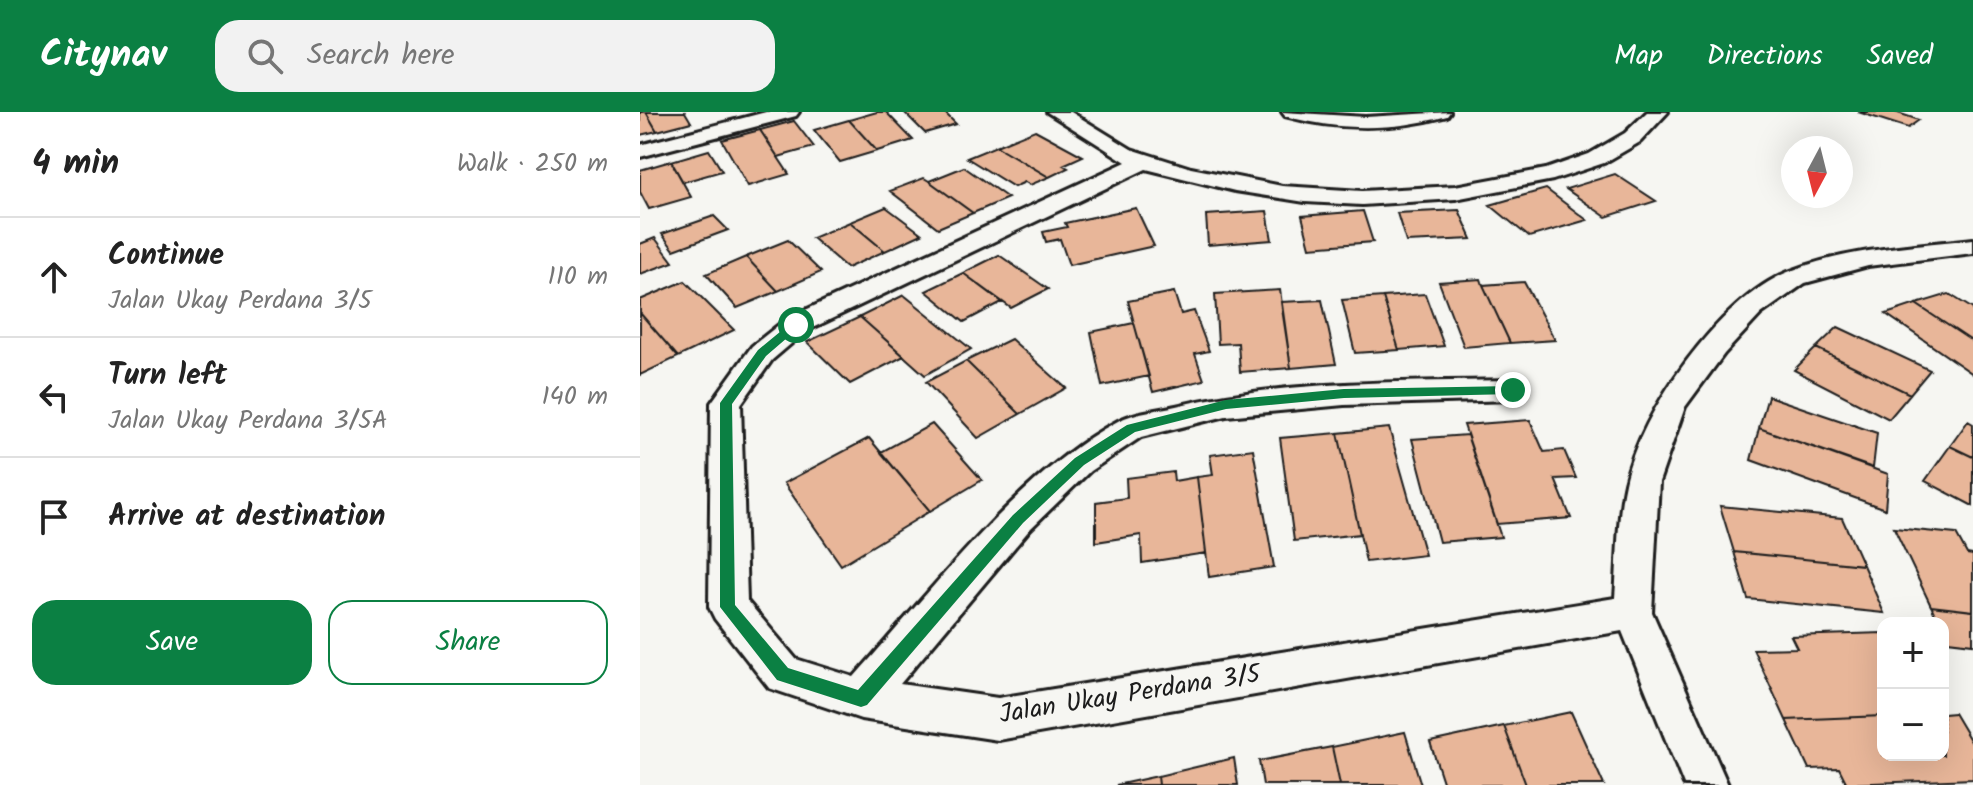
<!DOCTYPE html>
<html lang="en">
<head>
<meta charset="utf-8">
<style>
	:root { --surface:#fff; --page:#f2f2f2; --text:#222; --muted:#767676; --line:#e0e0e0; --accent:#0b8043 }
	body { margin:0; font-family:Kalam,sans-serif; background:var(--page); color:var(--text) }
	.controls { position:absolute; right:24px; bottom:24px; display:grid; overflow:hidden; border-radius:16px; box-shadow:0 8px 32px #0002 }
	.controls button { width:72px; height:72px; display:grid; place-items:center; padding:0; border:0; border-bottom:2px solid var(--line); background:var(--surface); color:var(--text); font:40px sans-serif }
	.compass { position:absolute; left:1141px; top:24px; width:72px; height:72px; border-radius:50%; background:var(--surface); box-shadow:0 8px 32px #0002; rotate:187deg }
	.stop { position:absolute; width:24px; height:24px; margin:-18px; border:6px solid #0b8043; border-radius:50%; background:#fff }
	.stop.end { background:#0b8043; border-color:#fff; box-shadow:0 2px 8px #0008 }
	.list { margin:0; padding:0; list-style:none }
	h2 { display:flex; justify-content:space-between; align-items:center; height:104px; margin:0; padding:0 32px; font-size:34px }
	h2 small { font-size:26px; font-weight:400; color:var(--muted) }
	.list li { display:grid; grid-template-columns:52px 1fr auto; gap:24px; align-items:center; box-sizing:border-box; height:120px; padding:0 32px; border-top:2px solid var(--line) }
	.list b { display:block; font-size:30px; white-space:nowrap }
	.list p { margin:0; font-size:26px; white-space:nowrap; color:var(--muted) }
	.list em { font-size:26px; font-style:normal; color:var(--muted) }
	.actions { display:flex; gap:16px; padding:24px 32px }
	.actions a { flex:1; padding:18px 0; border:2px solid var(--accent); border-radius:24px; text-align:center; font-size:28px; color:var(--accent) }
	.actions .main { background:var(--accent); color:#fff }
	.icon { flex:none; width:44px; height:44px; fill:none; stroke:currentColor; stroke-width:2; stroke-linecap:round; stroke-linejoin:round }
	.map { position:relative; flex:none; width:1333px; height:673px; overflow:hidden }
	header { display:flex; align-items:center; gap:48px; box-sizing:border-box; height:112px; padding:0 40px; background:var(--accent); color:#fff }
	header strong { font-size:38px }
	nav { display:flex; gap:44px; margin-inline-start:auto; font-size:28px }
	.search { width:560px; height:72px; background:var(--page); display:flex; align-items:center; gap:20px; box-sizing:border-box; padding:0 28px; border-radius:24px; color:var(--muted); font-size:30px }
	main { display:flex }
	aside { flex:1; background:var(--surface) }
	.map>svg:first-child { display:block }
	.building { fill:#e8b699; stroke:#1c1c1c; stroke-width:2 }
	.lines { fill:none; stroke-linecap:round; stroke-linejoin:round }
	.street-casing { stroke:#1c1c1c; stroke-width:6 }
	.street { fill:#f6f6f2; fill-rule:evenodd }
	.route { fill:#0b8043 }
	.labels { text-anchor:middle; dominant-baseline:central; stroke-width:6; stroke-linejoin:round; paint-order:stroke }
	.street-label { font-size:26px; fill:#1c1c1c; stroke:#f6f6f2 }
</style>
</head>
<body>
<header>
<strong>Citynav</strong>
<div class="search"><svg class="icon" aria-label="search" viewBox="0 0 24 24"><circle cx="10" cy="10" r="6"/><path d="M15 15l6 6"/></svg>Search here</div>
<nav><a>Map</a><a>Directions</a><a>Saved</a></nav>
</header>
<main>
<aside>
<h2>4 min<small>Walk · 250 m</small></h2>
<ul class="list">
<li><svg class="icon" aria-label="ahead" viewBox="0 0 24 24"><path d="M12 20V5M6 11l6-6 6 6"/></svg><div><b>Continue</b><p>Jalan Ukay Perdana 3/5</p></div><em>110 m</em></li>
<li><svg class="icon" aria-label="left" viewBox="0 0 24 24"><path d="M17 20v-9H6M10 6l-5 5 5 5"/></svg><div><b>Turn left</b><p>Jalan Ukay Perdana 3/5A</p></div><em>140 m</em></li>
<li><svg class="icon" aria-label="arrive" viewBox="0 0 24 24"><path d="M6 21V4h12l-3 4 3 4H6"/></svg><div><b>Arrive at destination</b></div></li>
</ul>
<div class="actions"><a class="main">Save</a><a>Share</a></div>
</aside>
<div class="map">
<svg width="1333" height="673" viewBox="0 0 1333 673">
	<rect width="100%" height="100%" fill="#f6f6f2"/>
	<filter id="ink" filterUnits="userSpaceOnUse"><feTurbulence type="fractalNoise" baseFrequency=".0125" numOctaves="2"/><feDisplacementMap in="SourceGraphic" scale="16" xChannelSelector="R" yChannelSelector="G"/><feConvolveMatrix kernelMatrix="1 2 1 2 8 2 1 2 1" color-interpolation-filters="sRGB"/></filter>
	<g filter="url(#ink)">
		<path class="building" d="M 0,0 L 6,0 L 17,19 L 0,23 Z
			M 6,0 L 45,0 L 51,10 L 17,19 Z
			M 237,0 L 246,0 L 273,28 L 237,39 L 209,8 Z
			M 264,0 L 304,0 L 316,12 L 285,21 Z
			M 1218,0 L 1255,0 L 1279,8 L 1268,16 Z
			M 209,8 L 237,39 L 200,50 L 174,18 Z
			M 154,9 L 174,35 L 138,45 L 120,18 Z
			M 120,18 L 149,62 L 108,74 L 82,28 Z
			M 395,18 L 443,44 L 423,53 L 428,56 L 409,65 L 356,34 Z
			M 356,34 L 409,65 L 390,73 L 385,70 L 374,75 L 327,46 Z
			M 69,38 L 82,59 L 43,70 L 31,49 Z
			M 31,49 L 51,85 L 9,97 L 0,80 L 0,58 Z
			M 324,55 L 368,86 L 333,101 L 289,69 Z
			M 975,62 L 1016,89 L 966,105 L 926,77 Z
			M 284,66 L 289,69 L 333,101 L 298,116 L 250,79 Z
			M 906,77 L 947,108 L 889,125 L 850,93 Z
			M 246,95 L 282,122 L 245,139 L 210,110 Z
			M 496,96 L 514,134 L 429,153 L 420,127 L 406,130 L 403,120 L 427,115 L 425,111 Z
			M 819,98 L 832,127 L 766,130 L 757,101 Z
			M 627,99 L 632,128 L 568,133 L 566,103 Z
			M 723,99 L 733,130 L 670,135 L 662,104 Z
			M 74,104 L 88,118 L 34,138 L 22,122 Z
			M 210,110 L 245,139 L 207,156 L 172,126 Z
			M 15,126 L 33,150 L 0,162 L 0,132 Z
			M 148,128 L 181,160 L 138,179 L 106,145 Z
			M 359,143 L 408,177 L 371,196 L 323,161 Z
			M 106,145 L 138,179 L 97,196 L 66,162 Z
			M 323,161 L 362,190 L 324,210 L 286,179 Z
			M 841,167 L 843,173 L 870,231 L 824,235 L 799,170 Z
			M 45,169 L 94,218 L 38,245 L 0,201 L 0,188 Z
			M 884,170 L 915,228 L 870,231 L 843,173 Z
			M 640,178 L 651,256 L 600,260 L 598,231 L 578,232 L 575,182 Z
			M 534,180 L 541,202 L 554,199 L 569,239 L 555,242 L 564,268 L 513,280 L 488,189 Z
			M 785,182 L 804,234 L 759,238 L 743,185 Z
			M 1309,182 L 1333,197 L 1333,230 L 1276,192 Z
			M 264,183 L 331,237 L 285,263 L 220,205 Z
			M 743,185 L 759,238 L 715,241 L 702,188 Z
			M 682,188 L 696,252 L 651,256 L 641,190 Z
			M 1276,192 L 1333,230 L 1333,262 L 1246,202 Z
			M 0,201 L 38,245 L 0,263 Z
			M 220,205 L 264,244 L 210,272 L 167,230 Z
			M 494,211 L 509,264 L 462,274 L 451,220 Z
			M 1198,215 L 1290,258 L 1270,282 L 1176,236 Z
			M 371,227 L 426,276 L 380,302 L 326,249 Z
			M 1176,236 L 1270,282 L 1249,307 L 1154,258 Z
			M 326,249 L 380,302 L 338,326 L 286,270 Z
			M 1128,284 L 1237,321 L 1233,356 L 1119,316 Z
			M 890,308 L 904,340 L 924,338 L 936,366 L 915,367 L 931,406 L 857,412 L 824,313 Z
			M 1328,309 L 1333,312 L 1333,345 L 1310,334 Z
			M 292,312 L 342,368 L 290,399 L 241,340 Z
			M 749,316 L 785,443 L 726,450 L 698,321 Z
			M 1119,316 L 1248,362 L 1245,397 L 1111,348 Z
			M 698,321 L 720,422 L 654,429 L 640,326 Z
			M 827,323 L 861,425 L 799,430 L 772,327 Z
			M 229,326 L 290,399 L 201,453 L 144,371 Z
			M 1310,334 L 1333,345 L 1333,394 L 1285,369 Z
			M 613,337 L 634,455 L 569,465 L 557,365 L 573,363 L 570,343 Z
			M 533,360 L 534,369 L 557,365 L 566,441 L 502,451 L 501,423 L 456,430 L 456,390 L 487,386 L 486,366 Z
			M 1080,394 L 1202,406 L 1223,453 L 1094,440 Z
			M 1254,416 L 1316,422 L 1327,442 L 1333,443 L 1333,499 L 1291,494 Z
			M 1094,440 L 1223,453 L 1244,501 L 1108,487 Z
			M 1291,494 L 1333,499 L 1333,532 L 1308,529 L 1303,511 L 1299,511 Z
			M 1243,521 L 1243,604 L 1146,608 L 1113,537 L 1157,536 L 1151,524 Z
			M 931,600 L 964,673 L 886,673 L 864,614 Z
			M 1314,601 L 1333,633 L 1333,667 L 1207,672 L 1199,656 L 1169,657 L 1146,608 L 1243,604 L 1243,643 L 1303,643 L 1303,602 Z
			M 864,614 L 886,673 L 804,673 L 790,630 Z
			M 765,620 L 781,673 L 700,673 L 692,635 Z
			M 692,635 L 700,673 L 623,673 L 619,649 Z
			M 594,646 L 598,673 L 519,673 L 518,664 Z
			M 518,664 L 519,673 L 476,673 Z"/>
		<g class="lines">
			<defs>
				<path id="street" d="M 126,0 L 159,0 L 156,4 L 0,45 L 0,33 Z
					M 407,0 L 431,0 L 491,37 L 551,56 L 642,74 L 722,79 L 815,74 L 906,57 L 949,42 L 985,21 L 1007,0 L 1028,0 L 1000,30 L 964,51 L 913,68 L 815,87 L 722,93 L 665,90 L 595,79 L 506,57 L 166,219 L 132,248 L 101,292 L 107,489 L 156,547 L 214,565 C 289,482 380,361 478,309 C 495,300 518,298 536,294 C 646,268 760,270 873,268 L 884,271 L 888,278 L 884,285 L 873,288 L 704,293 L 586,304 L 501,325 L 450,359 L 390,417 L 260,572 L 358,586 L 975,486 C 978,448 977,407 985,371 C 1001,299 1079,188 1148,160 C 1205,137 1272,134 1333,127 L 1333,141 L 1228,154 L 1165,171 L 1121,202 L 1084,242 L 1045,295 L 1019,370 L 1012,500 L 1088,673 L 1044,673 L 982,519 L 358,628 L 221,607 L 129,576 L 75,507 L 69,495 L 71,291 L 112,234 L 146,207 L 486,50 Z
					M 642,0 L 726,5 L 810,0 L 807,4 C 752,19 700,19 645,4 Z"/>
			</defs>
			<use href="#street" class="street-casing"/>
			<use href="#street" class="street"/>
		</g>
	</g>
	<path class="route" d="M 152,210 L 162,213 L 126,244 L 92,292 L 95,493 L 148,556 L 218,578 L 373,403 L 435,346 L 487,313 L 586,288 L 704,277 L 873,274 L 879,278 L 873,282 L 704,286 L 586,297 L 495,320 L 444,353 L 383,411 L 227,593 L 221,595 L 137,568 L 80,495 L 80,291 L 118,238 Z"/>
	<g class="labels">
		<g class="street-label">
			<text transform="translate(490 583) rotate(-9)">Jalan Ukay Perdana 3/5</text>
		</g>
	</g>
</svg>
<div class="controls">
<button>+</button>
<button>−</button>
</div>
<svg class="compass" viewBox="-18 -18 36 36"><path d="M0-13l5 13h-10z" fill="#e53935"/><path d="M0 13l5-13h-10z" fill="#767676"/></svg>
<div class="stop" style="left:156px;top:213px"></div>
<div class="stop end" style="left:873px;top:278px"></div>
</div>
</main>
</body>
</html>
